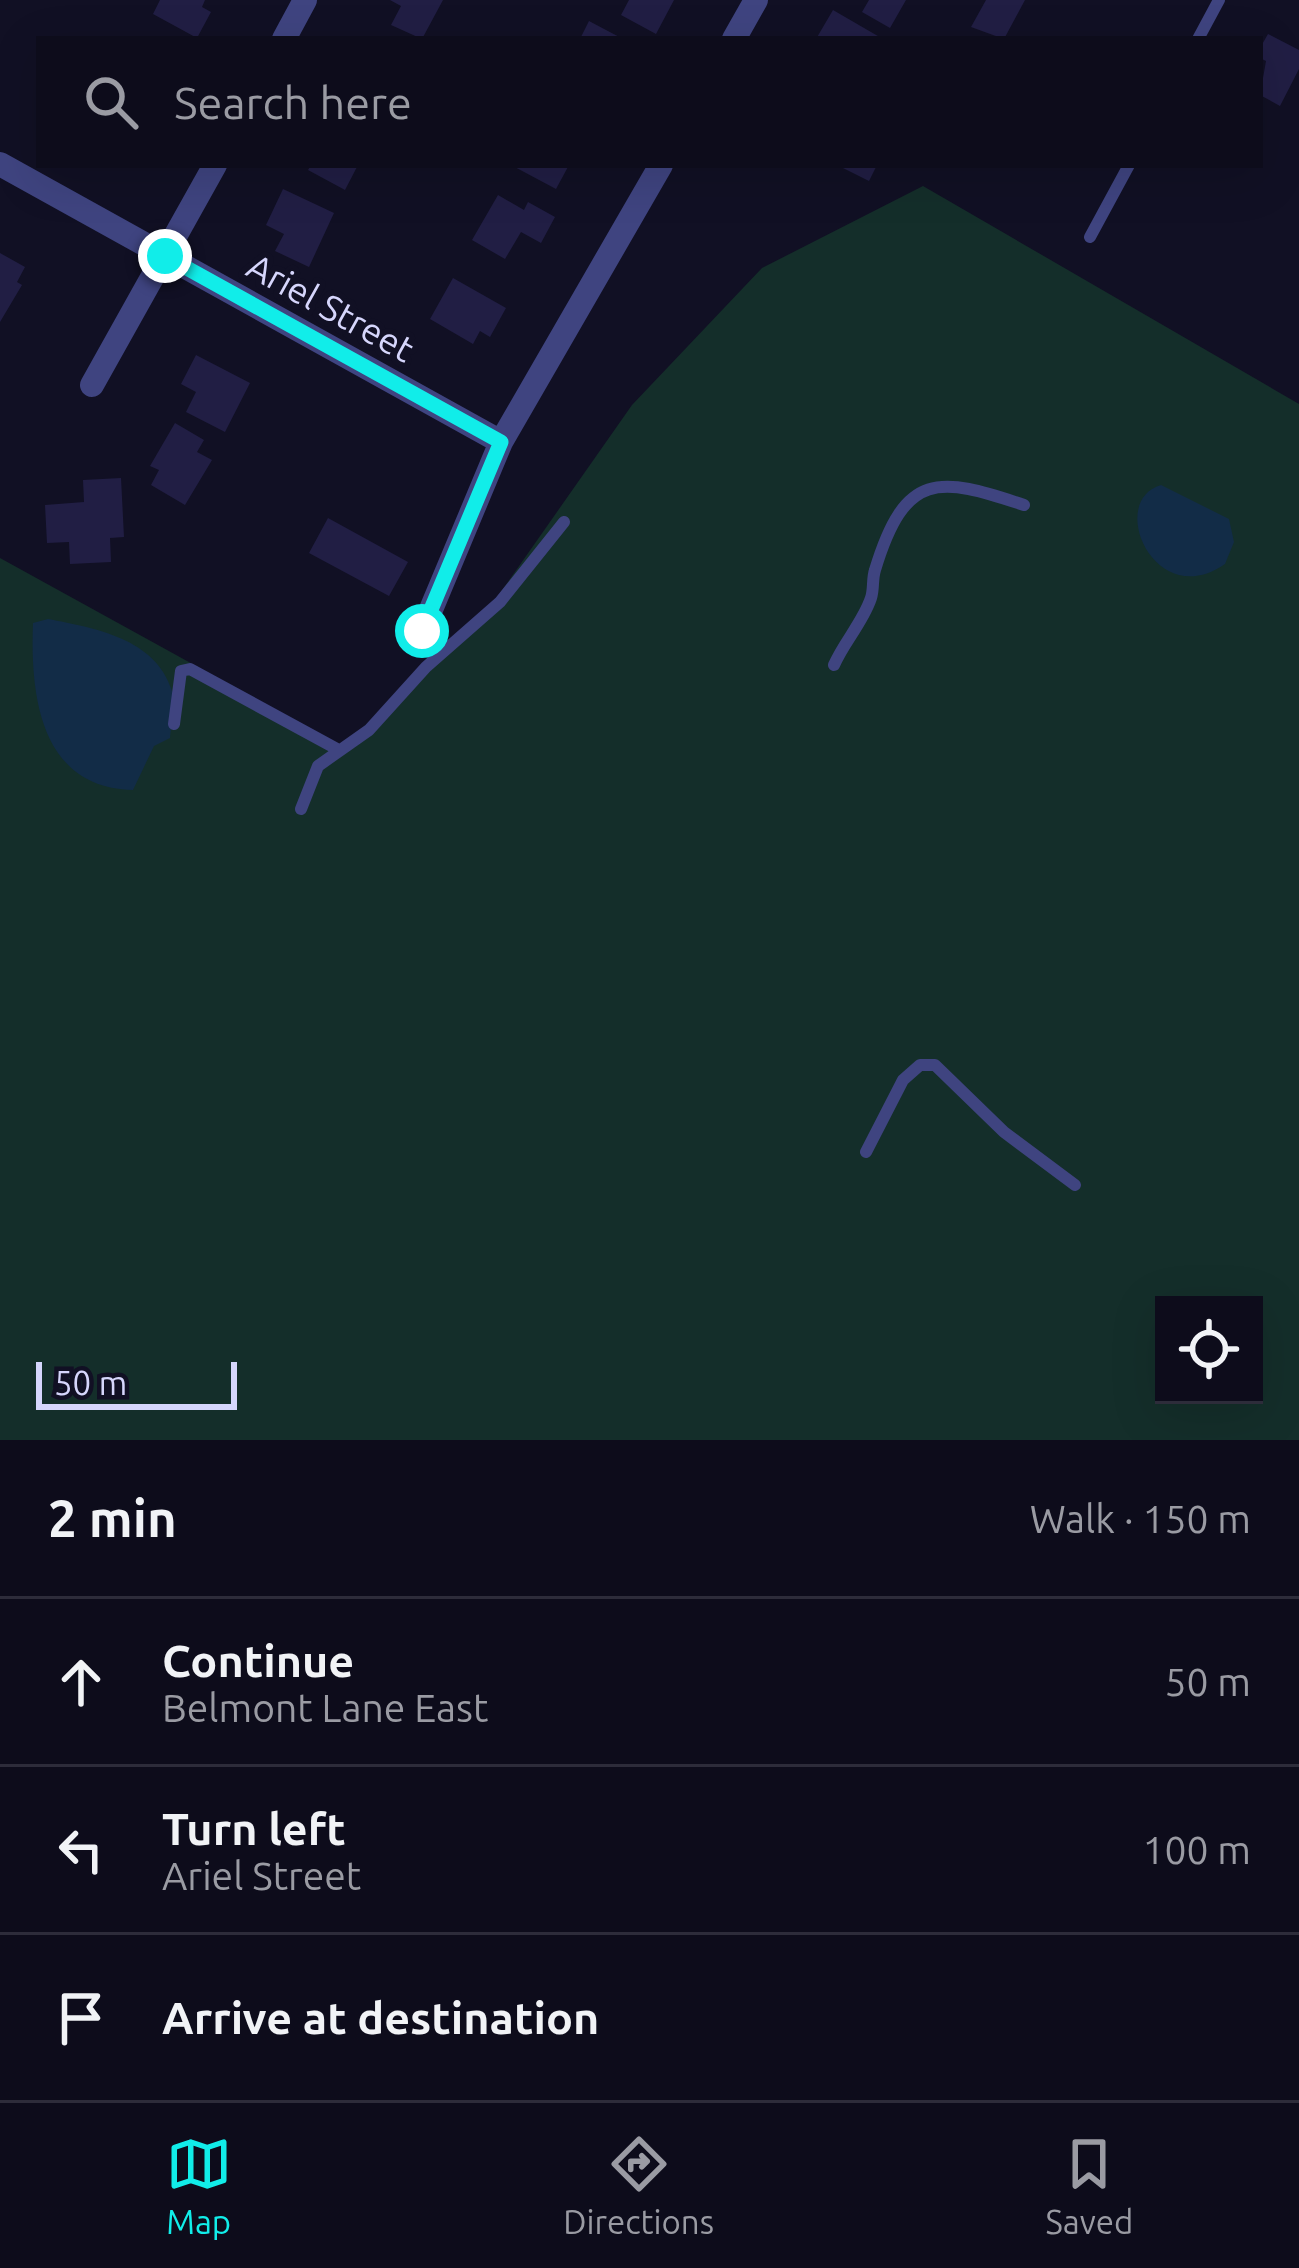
<!DOCTYPE html>
<html lang="en">
<head>
<meta charset="utf-8">
<style>
	:root { --surface:#0d0c1b; --page:#161524; --text:#f1f3f6; --muted:#9a9ba3; --line:#2d2c3a; --accent:#11ede9 }
	body { margin:0; font-family:Ubuntu,sans-serif; background:var(--page); color:var(--text) }
	.controls { position:absolute; right:36px; bottom:36px; display:grid; overflow:hidden; border-radius:0px; box-shadow:0 12px 48px #0002 }
	.controls button { width:108px; height:108px; display:grid; place-items:center; padding:0; border:0; border-bottom:3px solid var(--line); background:var(--surface); color:var(--text); font:60px sans-serif }
	.scale { position:absolute; left:36px; bottom:30px; width:201px; box-sizing:border-box; padding-left:12px; border:6px solid #d6d6fc; border-top:0; font-size:33px; line-height:42px; white-space:nowrap; color:#d6d6fc; -webkit-text-stroke:9px #111024; paint-order:stroke }
	.stop { position:absolute; width:36px; height:36px; margin:-27px; border:9px solid #11ede9; border-radius:50%; background:#fff }
	.stop.end { background:#11ede9; border-color:#fff; box-shadow:0 3px 12px #0008 }
	.list { margin:0; padding:0; list-style:none }
	h2 { display:flex; justify-content:space-between; align-items:center; height:156px; margin:0; padding:0 48px; font-size:51px }
	h2 small { font-size:39px; font-weight:400; color:var(--muted) }
	.list li { display:grid; grid-template-columns:78px 1fr auto; gap:36px; align-items:center; box-sizing:border-box; height:168px; padding:0 48px; border-top:3px solid var(--line) }
	.list b { display:block; font-size:45px; white-space:nowrap }
	.list p { margin:0; font-size:39px; white-space:nowrap; color:var(--muted) }
	.list em { font-size:39px; font-style:normal; color:var(--muted) }
	.icon { flex:none; width:66px; height:66px; fill:none; stroke:currentColor; stroke-width:2; stroke-linecap:round; stroke-linejoin:round }
	.map { position:relative; flex:none; width:1299px; height:1440px; overflow:hidden }
	.search { position:absolute; background:var(--surface); box-shadow:0 12px 48px #0002; left:36px; right:36px; top:36px; height:132px; display:flex; align-items:center; gap:30px; box-sizing:border-box; padding:0 42px; border-radius:0px; color:var(--muted); font-size:45px }
	.sheet { height:660px; background:var(--surface) }
	nav { display:flex; justify-content:space-around; align-items:center; box-sizing:border-box; height:168px; border-top:3px solid var(--line); background:var(--surface); font-size:33px; color:var(--muted) }
	nav a { display:grid; justify-items:center; gap:6px }
	nav .on { color:var(--accent) }
	.map>svg:first-child { display:block }
	.green { fill:#142e2a; fill-rule:evenodd }
	.water { fill:#122c47 }
	.building { fill:#211e44 }
	.lines { fill:none; stroke-linecap:round; stroke-linejoin:round }
	.lane { stroke:#3f4480; stroke-width:12 }
	.street { stroke:#3f4480; stroke-width:24 }
	.route { stroke:#11ede9; stroke-width:15 }
	.labels { text-anchor:middle; dominant-baseline:central; stroke-width:12; stroke-linejoin:round; paint-order:stroke }
	.street-label { font-size:36px; fill:#d6d6fc; stroke:#111024 }
</style>
</head>
<body>
<div class="map">
<svg width="1299" height="1440" viewBox="0 0 1299 1440">
	<rect width="100%" height="100%" fill="#111024"/>
	<path class="green" d="M 923,186 L 1299,404 L 1299,1440 L 0,1440 L 0,558 L 343,747 L 498,596 L 632,405 L 762,268 ZM 1164,1305 L 1254,1305 L 1254,1395 L 1164,1395 Z"/>
	<path class="water" d="M 1161,485 L 1229,519 L 1234,542 L 1225,564 C 1155,613 1106,501 1161,485 Z
		M 48,619 C 94,628 156,638 172,691 C 176,704 171,724 170,738 L 154,746 L 133,790 C 41,788 30,697 33,623 Z"/>
	<path class="building" d="M 160,0 L 205,0 L 202,7 L 211,12 L 197,38 L 153,14 Z
		M 390,0 L 443,0 L 422,39 L 391,25 L 401,6 Z
		M 629,0 L 674,0 L 656,34 L 621,15 Z
		M 869,0 L 906,0 L 890,28 L 862,12 Z
		M 986,0 L 1025,0 L 1004,39 L 971,27 Z
		M 833,10 L 883,39 L 816,39 Z
		M 589,21 L 623,39 L 580,39 Z
		M 1268,34 L 1299,50 L 1299,69 L 1280,106 L 1260,95 L 1266,61 L 1260,58 L 1260,48 Z
		M 311,165 L 358,165 L 345,190 L 308,170 Z
		M 511,165 L 569,165 L 556,189 Z
		M 837,165 L 877,165 L 869,181 Z
		M 283,189 L 334,213 L 309,267 L 275,251 L 284,234 L 266,225 Z
		M 498,195 L 524,210 L 528,202 L 555,217 L 541,243 L 521,232 L 505,259 L 472,240 Z
		M 0,253 L 25,267 L 17,282 L 22,285 L 0,322 Z
		M 453,278 L 506,308 L 490,337 L 480,331 L 473,344 L 430,319 Z
		M 196,355 L 250,383 L 225,432 L 186,412 L 196,392 L 181,384 Z
		M 175,423 L 204,440 L 197,452 L 212,460 L 185,505 L 151,485 L 159,470 L 150,466 Z
		M 121,478 L 124,537 L 110,538 L 111,562 L 70,564 L 69,542 L 47,543 L 45,505 L 84,502 L 83,480 Z
		M 328,518 L 408,562 L 389,596 L 309,553 Z"/>
	<g class="lines">
		<path class="lane" d="M 1198,39 L 1219,0
			M 1090,237 L 1129,165
			M 834,665 C 844,642 863,622 871,598 C 874,589 872,579 875,570 C 905,471 938,476 1024,505
			M 174,724 L 181,671 L 190,669 L 337,749
			M 301,809 L 318,766 L 369,730 L 426,667 L 500,602 L 564,522
			M 866,1152 L 903,1080 L 920,1065 L 935,1065 L 1004,1132 L 1075,1185"/>
		<path class="street" d="M 284,39 L 305,0
			M 734,39 L 756,0
			M 0,164 L 501,442
			M 92,385 L 215,165
			M 422,631 L 501,442 L 661,165"/>
	</g>
	<g class="lines">
		<path class="route" d="M 165,256 L 501,442 L 422,631"/>
	</g>
	<g class="labels">
		<g class="street-label">
			<text transform="translate(331 307) rotate(29)">Ariel Street</text>
		</g>
	</g>
</svg>
<div class="controls">
<button><svg class="icon" aria-label="locate" viewBox="0 0 24 24"><circle cx="12" cy="12" r="6"/><path d="M12 2v4M12 18v4M2 12h4M18 12h4"/></svg></button>
</div>
<div class="scale">50 m</div>
<div class="stop" style="left:422px;top:631px"></div>
<div class="stop end" style="left:165px;top:256px"></div>
<div class="search"><svg class="icon" aria-label="search" viewBox="0 0 24 24"><circle cx="10" cy="10" r="6"/><path d="M15 15l6 6"/></svg>Search here</div>
</div>
<section class="sheet">
<h2>2 min<small>Walk · 150 m</small></h2>
<ul class="list">
<li><svg class="icon" aria-label="ahead" viewBox="0 0 24 24"><path d="M12 20V5M6 11l6-6 6 6"/></svg><div><b>Continue</b><p>Belmont Lane East</p></div><em>50 m</em></li>
<li><svg class="icon" aria-label="left" viewBox="0 0 24 24"><path d="M17 20v-9H6M10 6l-5 5 5 5"/></svg><div><b>Turn left</b><p>Ariel Street</p></div><em>100 m</em></li>
<li><svg class="icon" aria-label="arrive" viewBox="0 0 24 24"><path d="M6 21V4h12l-3 4 3 4H6"/></svg><div><b>Arrive at destination</b></div></li>
</ul>
</section>
<nav>
<a class="on"><svg class="icon" aria-label="map" viewBox="0 0 24 24"><path d="M3 6l6-2 6 2 6-2v14l-6 2-6-2-6 2zM9 4v14M15 6v14"/></svg>Map</a>
<a><svg class="icon" aria-label="directions" viewBox="0 0 24 24"><path d="M12 3l9 9-9 9-9-9zM9 14v-3h6M13 9l2 2-2 2"/></svg>Directions</a>
<a><svg class="icon" aria-label="saved" viewBox="0 0 24 24"><path d="M7 4h10v16l-5-4-5 4z"/></svg>Saved</a>
</nav>
</body>
</html>
